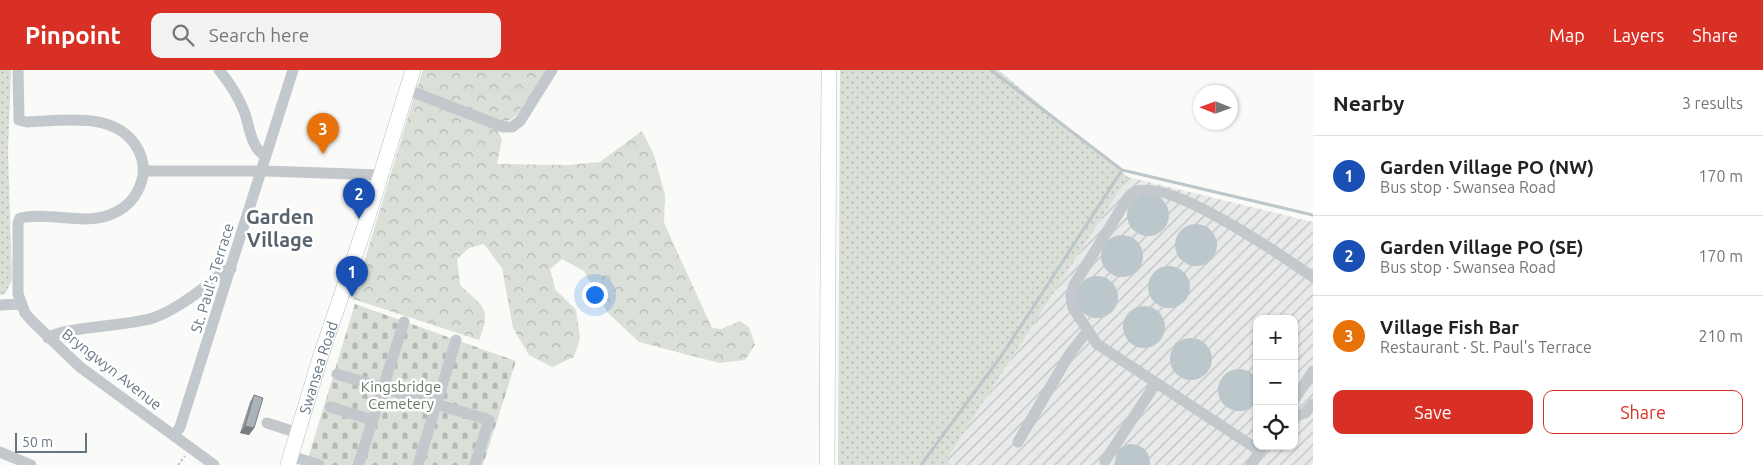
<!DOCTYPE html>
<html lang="en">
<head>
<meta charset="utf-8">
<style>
	:root { --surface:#fff; --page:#f2f2f2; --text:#222; --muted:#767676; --line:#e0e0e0; --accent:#d93025 }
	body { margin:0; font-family:Ubuntu,sans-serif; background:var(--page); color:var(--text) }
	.controls { position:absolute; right:15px; bottom:15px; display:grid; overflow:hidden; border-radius:10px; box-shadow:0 1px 4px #0004 }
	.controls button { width:45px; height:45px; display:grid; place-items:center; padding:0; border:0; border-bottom:1px solid var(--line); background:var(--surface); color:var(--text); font:25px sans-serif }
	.compass { position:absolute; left:1193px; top:15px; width:45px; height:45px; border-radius:50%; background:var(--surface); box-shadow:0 1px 4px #0004; rotate:271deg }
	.scale { position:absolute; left:15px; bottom:12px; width:72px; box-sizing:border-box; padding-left:5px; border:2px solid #657683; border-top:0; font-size:14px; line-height:18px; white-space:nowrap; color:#657683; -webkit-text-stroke:4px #fff; paint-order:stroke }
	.you { position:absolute; left:594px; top:224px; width:18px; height:18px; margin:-12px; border:4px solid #fff; border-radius:50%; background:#1a73e8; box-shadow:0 0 0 8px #1a73e833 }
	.badge { display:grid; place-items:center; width:32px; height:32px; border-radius:50%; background:var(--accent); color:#fff; font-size:16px; font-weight:700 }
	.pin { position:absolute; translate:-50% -41px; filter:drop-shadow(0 1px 2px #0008) }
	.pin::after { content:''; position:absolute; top:26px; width:18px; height:15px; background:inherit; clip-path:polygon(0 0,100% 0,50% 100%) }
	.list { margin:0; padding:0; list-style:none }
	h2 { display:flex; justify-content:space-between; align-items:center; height:65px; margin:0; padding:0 20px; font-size:21px }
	h2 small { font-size:16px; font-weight:400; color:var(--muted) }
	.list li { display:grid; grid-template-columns:32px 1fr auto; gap:15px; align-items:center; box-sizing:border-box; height:80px; padding:0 20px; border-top:1px solid var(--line) }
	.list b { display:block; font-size:19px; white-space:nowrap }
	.list p { margin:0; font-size:16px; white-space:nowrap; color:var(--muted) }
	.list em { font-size:16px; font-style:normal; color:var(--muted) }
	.actions { display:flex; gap:10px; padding:15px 20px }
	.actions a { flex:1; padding:11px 0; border:1px solid var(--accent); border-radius:10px; text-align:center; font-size:18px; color:var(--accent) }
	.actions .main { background:var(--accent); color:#fff }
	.icon { flex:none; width:28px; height:28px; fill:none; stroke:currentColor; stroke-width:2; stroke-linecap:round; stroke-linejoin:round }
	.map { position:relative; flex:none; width:1313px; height:395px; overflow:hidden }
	header { display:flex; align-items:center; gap:30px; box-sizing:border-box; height:70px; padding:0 25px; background:var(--accent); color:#fff }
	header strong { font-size:24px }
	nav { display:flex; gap:28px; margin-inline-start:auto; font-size:18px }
	.search { width:350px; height:45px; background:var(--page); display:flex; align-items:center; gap:12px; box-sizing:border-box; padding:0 18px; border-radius:10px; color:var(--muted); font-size:19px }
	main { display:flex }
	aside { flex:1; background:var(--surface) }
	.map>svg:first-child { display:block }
	.industrial { fill:url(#industrial-furrows); fill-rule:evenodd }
	.grass { fill:url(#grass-dots) }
	.forest { fill:url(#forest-crowns) }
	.cemetery { fill:url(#cemetery-stones) }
	.water { fill:#bbc7cb }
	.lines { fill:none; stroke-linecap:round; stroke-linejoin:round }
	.stream { stroke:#bbc7cb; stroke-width:3 }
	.major-casing { stroke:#b5babe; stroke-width:16 }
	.path { stroke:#bbbfc2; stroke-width:2; stroke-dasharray:2.5 2.5; stroke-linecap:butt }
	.minor { stroke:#c3c8cc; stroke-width:11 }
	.major { stroke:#fff; stroke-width:15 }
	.wall { fill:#929a9f }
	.shaded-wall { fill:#777d82 }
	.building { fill:#aab3b9; stroke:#777d82 }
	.labels { text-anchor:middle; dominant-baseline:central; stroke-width:5; stroke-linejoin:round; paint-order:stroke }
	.street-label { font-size:15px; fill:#657683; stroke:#fff }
	.park-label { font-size:15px; fill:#687a64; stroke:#fff }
	.district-label { font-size:20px; font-weight:bold; fill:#57646e; stroke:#fff }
</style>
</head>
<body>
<header>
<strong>Pinpoint</strong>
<div class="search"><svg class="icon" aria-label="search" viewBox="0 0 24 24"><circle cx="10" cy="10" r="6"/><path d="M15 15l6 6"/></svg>Search here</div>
<nav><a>Map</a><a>Layers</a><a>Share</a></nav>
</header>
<main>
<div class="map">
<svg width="1313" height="395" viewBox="0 0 1313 395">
	<defs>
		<pattern id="industrial-furrows" width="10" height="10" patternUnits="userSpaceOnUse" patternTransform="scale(1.25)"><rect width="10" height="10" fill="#e8e9e9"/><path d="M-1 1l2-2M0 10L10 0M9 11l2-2" fill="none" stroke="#c0c1c2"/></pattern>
		<pattern id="grass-dots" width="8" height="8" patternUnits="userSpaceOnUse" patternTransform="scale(1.25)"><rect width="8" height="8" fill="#dadfd7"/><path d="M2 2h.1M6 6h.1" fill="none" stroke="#b4b9b4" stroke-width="1.8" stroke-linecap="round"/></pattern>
		<pattern id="forest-crowns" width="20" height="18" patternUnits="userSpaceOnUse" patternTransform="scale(1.25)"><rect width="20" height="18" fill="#dadfd7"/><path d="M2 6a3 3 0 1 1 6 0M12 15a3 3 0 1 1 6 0" fill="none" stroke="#b4b9b4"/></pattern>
		<pattern id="cemetery-stones" width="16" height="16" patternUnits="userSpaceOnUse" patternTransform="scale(1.25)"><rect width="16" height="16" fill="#dadfd7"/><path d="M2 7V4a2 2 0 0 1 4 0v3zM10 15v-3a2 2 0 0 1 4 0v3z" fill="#b4b9b4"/></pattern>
	</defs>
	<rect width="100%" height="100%" fill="#fafaf8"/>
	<path class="industrial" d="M 1128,107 L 1313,152 L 1313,395 L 951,395 L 946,390 ZM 1257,249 L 1294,249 L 1294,376 L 1257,376 Z"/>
	<path class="grass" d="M 0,0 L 11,0 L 8,82 L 12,210 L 5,224 L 0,225 Z
		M 840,0 L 998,0 L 1128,107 L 946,390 L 951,395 L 838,395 Z"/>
	<path class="forest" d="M 423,0 L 546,0 L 516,46 L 503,54 L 416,21 Z
		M 414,27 L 498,61 L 502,70 L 497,94 L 568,95 L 600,92 L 642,61 L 654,85 L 665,125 L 664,153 L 712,258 L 721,259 L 740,251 L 749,257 L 755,275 L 745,290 L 719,293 L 639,272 L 608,243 L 584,201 L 562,189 L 550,199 L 555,219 L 576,240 L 580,268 L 574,287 L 552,297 L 529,285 L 513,258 L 502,198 L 484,174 L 469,178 L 457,189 L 460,215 C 483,237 492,237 479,270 L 353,229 Z"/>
	<path class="cemetery" d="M 355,234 L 516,291 L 483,395 L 306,395 Z"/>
	<path class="water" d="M1127 145a21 21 0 1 1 42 0a21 21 0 1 1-42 0Z
		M1175 175a21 21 0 1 1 42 0a21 21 0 1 1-42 0Z
		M1101 186a21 21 0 1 1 42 0a21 21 0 1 1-42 0Z
		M1148 217a21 21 0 1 1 42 0a21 21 0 1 1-42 0Z
		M1076 227a21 21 0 1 1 42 0a21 21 0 1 1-42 0Z
		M1123 257a21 21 0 1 1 42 0a21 21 0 1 1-42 0Z
		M1170 289a21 21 0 1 1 42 0a21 21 0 1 1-42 0Z
		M1218 320a21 21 0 1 1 42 0a21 21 0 1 1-42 0Z
		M 1129,374 C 1142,374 1151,382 1150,395 L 1114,395 L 1118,380 Z"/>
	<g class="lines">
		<path class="stream" d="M 991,0 L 1122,100 L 1313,145
			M 921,395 L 1002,285 L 1122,100"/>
		<defs>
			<g id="major">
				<path id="s1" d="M 288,395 L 321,285 L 366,153 L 413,0"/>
				<path d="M 827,395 L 829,0"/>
			</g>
		</defs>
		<use href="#major" class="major-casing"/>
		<path class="path" d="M 178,395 L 185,386"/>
		<path class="minor" d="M 18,0 L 19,50 L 27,52 C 63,51 114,41 136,76 C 142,85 144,95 143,105 C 140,122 130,136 114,143 C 86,157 50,141 20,148 L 18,153 L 18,224 L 25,243 L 32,251 L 80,297 L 214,395
			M 219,0 C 229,12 238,26 244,41 C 250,56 250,77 265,86
			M 408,20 L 503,57 L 512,57 L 520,51 L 552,0
			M 143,101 L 266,101 L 380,105
			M 0,235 L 21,234
			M 48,268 C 60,257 130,256 153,248 C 173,241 193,226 209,214 C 217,208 221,201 231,199
			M 337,304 L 489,350 L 475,395
			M 1294,330 L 1313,301
			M 330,337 L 372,350
			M 1294,346 L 1305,343 L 1313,334
			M 267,353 L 298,363
			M 174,366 L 180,357 L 293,0
			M 1018,372 L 1069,285 L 1088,260
			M 1260,381 L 1097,274 L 1073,238 L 1071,226 L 1074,215 L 1129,126 C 1155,96 1286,189 1313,207
			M 0,382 L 31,395
			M 291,386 L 319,395
			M 1105,391 L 1156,313
			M 359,393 L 404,252
			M 418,395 L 456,270
			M 1251,395 L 1263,376"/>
		<use href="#major" class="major"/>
	</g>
	<path class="wall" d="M 254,325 L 254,358 L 249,365 L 240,363 L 250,332 Z"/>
	<path class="shaded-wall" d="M 245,356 L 254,358 L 249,365 L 240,363 Z"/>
	<path class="building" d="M 254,325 L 263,328 L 254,358 L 245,356 Z"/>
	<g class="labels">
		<g class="street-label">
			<text transform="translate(212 208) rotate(-73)">St. Paul's Terrace</text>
			<text stroke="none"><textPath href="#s1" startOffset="102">Swansea Road</textPath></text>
			<text transform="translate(112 299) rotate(38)">Bryngwyn Avenue</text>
		</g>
		<g class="park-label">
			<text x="401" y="316">Kingsbridge<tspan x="401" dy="17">Cemetery</tspan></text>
		</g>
		<g class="district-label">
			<text x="280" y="146">Garden<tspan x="280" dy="23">Village</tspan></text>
		</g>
	</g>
</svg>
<div class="controls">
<button>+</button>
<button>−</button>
<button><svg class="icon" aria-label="locate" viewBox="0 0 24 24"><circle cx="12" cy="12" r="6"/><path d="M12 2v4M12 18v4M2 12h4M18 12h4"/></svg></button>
</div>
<svg class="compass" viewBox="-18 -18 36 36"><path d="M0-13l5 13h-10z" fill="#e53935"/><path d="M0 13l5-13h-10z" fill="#767676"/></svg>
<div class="scale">50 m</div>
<div class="you"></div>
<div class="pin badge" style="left:352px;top:227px;background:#1a4fb4">1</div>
<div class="pin badge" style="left:359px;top:149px;background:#1a4fb4">2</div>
<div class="pin badge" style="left:323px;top:84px;background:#e8710a">3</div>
</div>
<aside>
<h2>Nearby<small>3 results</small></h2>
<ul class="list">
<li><span class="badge" style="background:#1a4fb4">1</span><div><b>Garden Village PO (NW)</b><p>Bus stop · Swansea Road</p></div><em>170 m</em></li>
<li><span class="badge" style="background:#1a4fb4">2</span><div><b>Garden Village PO (SE)</b><p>Bus stop · Swansea Road</p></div><em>170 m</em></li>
<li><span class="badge" style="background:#e8710a">3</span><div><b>Village Fish Bar</b><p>Restaurant · St. Paul's Terrace</p></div><em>210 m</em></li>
</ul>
<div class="actions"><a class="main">Save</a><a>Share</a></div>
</aside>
</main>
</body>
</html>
